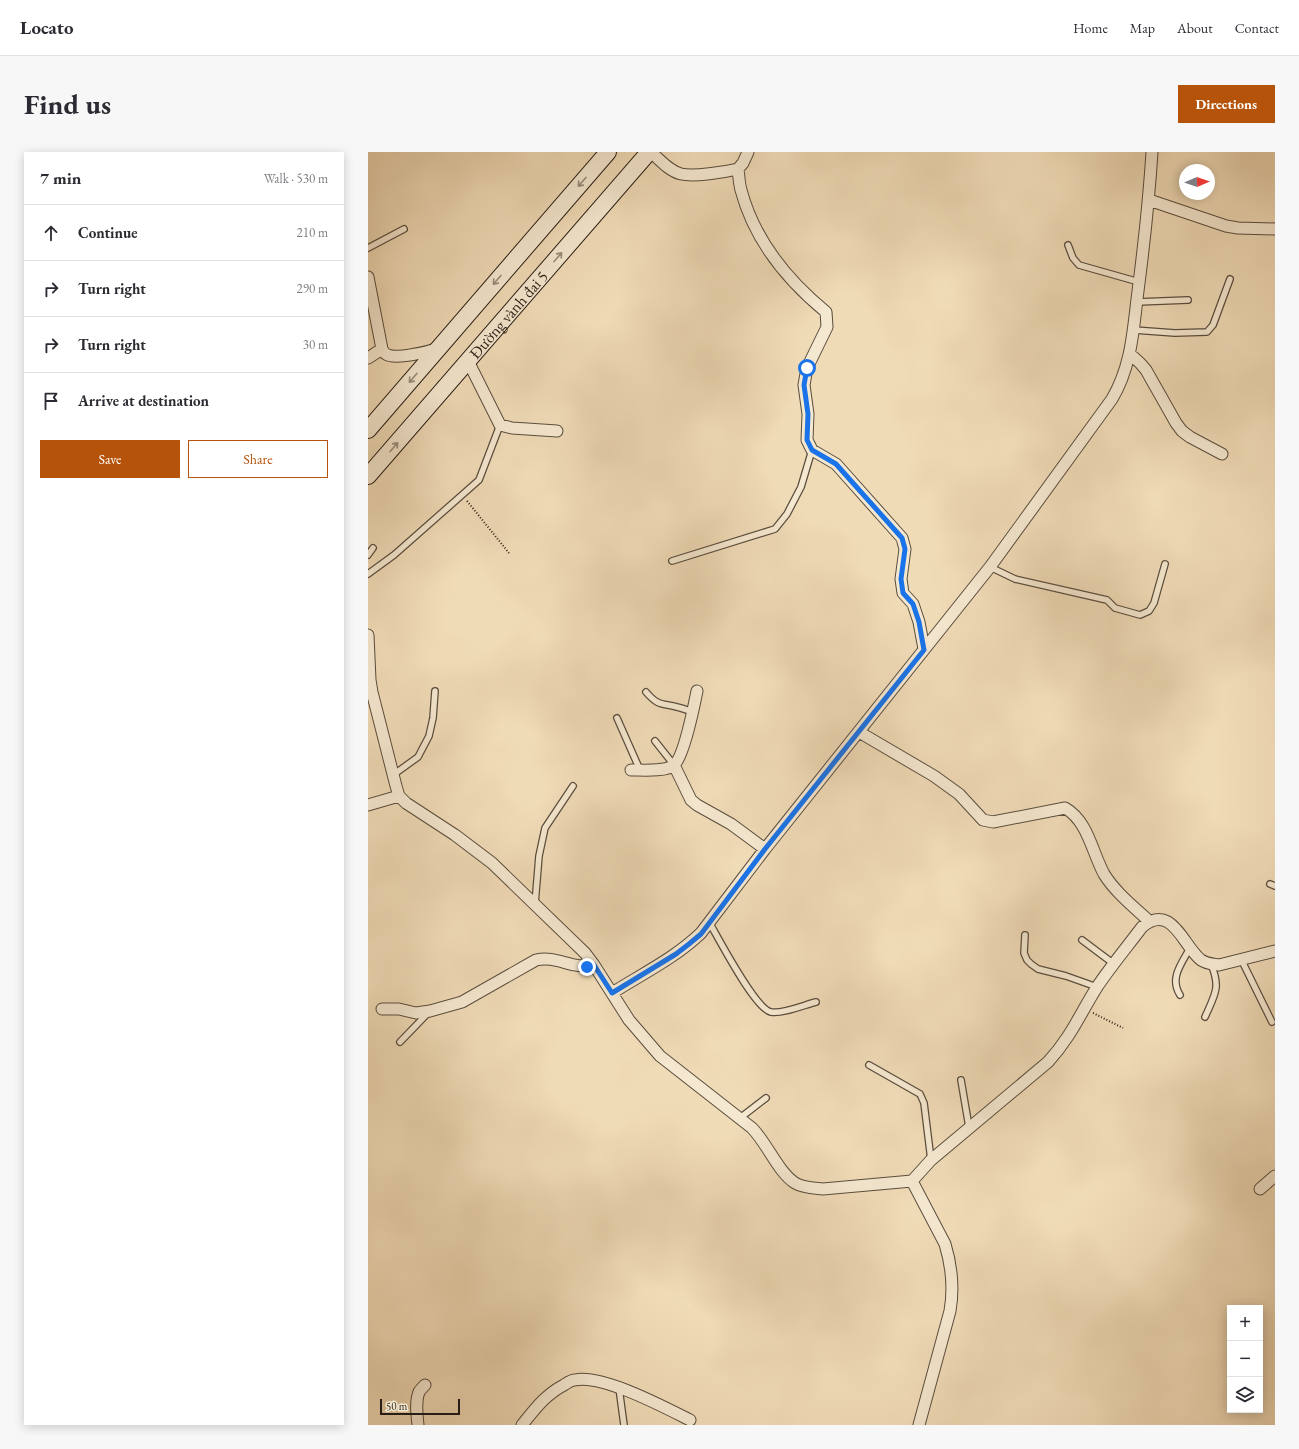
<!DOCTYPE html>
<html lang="en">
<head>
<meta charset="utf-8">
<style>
	:root { --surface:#fff; --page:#f7f7f7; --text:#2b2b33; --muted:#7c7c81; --line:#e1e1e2; --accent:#b45309 }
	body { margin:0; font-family:"EB Garamond",serif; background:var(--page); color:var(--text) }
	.controls { position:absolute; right:12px; bottom:12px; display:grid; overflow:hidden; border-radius:0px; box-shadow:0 2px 10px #0003 }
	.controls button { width:36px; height:36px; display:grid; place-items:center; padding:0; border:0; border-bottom:1px solid var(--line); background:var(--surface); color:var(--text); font:20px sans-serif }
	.compass { position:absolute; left:811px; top:12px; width:36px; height:36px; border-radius:50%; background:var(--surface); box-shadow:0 2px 10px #0003; rotate:88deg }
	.scale { position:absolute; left:12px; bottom:10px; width:80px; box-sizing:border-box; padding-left:4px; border:2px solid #281e16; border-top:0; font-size:11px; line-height:14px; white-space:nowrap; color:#281e16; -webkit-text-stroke:3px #f5e8d0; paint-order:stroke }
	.stop { position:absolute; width:12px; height:12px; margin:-9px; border:3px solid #1a73e8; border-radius:50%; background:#fff }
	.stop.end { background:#1a73e8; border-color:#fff; box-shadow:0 1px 4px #0008 }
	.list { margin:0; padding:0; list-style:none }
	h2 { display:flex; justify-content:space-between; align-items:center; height:52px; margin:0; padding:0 16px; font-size:17px }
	h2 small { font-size:13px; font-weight:400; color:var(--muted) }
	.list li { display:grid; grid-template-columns:26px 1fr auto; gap:12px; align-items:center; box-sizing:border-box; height:56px; padding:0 16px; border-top:1px solid var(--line) }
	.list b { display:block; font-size:15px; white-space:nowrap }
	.list em { font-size:13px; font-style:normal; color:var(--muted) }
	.actions { display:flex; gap:8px; padding:12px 16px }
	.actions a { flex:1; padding:9px 0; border:1px solid var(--accent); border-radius:0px; text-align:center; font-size:14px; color:var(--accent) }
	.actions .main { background:var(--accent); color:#fff }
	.icon { flex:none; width:22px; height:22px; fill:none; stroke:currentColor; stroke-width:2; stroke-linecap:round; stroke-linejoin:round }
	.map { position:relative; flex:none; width:907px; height:1273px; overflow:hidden; border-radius:0px }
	header { display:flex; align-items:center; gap:24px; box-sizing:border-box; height:56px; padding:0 20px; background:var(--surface); border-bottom:1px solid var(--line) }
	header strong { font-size:19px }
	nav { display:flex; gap:22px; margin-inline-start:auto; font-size:14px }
	.intro { display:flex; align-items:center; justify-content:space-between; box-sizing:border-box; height:96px; padding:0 24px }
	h1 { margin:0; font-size:28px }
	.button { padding:10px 18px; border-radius:0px; background:var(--accent); color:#fff; font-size:14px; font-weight:700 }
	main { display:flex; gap:24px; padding:0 24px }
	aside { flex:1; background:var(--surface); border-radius:0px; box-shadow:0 2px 10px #0003 }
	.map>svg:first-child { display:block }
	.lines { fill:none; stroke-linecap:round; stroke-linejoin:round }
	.service-casing { stroke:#5a4d3e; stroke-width:8 }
	.minor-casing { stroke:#5a4d3e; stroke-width:13 }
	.secondary-casing { stroke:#281e16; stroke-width:18 }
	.path { stroke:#281e16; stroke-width:2; stroke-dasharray:1 2; stroke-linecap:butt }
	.service { stroke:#f5e8d0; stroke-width:5.5 }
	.minor { stroke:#f5e8d0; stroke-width:11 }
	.secondary { stroke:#f5e8d0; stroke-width:16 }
	.oneway { stroke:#998d7c }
	.route { stroke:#1a73e8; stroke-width:5 }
	.labels { text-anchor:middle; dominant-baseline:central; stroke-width:4; stroke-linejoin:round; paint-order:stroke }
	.street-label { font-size:16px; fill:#281e16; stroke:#f5e8d0 }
</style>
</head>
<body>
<header>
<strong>Locato</strong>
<nav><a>Home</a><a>Map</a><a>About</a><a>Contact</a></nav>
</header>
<div class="intro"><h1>Find us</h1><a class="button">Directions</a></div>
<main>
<aside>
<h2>7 min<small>Walk · 530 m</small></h2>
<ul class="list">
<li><svg class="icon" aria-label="ahead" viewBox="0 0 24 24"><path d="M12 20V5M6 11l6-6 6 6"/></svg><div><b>Continue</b></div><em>210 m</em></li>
<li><svg class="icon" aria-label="right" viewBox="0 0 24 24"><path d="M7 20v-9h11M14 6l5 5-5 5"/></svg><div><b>Turn right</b></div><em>290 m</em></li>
<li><svg class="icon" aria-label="right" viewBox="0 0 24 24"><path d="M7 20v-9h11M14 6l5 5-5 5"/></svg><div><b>Turn right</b></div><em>30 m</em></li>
<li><svg class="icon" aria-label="arrive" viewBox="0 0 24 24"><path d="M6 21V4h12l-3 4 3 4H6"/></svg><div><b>Arrive at destination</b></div></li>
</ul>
<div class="actions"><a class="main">Save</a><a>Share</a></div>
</aside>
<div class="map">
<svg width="907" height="1273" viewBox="0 0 907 1273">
	<rect width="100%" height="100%" fill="#f0dbb7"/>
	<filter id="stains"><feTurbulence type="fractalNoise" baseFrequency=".005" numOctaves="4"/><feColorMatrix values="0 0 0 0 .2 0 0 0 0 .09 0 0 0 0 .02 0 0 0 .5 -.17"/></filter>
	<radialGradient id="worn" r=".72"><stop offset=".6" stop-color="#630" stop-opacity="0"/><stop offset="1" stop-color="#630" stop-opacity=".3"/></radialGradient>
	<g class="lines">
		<defs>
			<path id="service" d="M 700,93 L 705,106 L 711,113 L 771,130
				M 0,96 L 36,77
				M 769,150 L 820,148
				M 766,178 L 807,181 L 839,180 L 845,173 L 862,127
				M 0,403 L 5,396
				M 304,409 L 407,377 L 419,362 L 433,335 L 444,298
				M 622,415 L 647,427 L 739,448 L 747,456 L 772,463 L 781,459 L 786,451 L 797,412
				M 0,422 L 26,403 L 111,328 L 132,273
				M 278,540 C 290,554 293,551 309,555 C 314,556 319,558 324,560
				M 249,566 L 272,618
				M 287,589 L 306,613
				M 25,623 L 50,605 L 61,584 L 65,566 L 67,539
				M 902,732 L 907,734
				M 167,752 L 171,704 L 177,676 L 205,634
				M 341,770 C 351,787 387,857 403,860 C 415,862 436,853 448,850
				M 657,783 L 656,801 L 659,808 L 663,812 L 670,817 L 698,824 L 729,835
				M 714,788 L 746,812
				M 873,807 L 904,870
				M 812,843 C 801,826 814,811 822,796
				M 837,865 C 847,842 853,836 843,812
				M 32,890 L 60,861
				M 501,913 L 552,942 L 556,951 L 563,1008
				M 593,928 L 601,975
				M 372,966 L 398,946
				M 251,1236 L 256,1273"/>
			<path id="minor" d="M 283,0 C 292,8 301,19 313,22 C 326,25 357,20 370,17 L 375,11 L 380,0
				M 370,17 C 371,24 371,31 373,38 C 386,87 419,128 458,160 L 459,175 L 439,216 L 436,233 L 440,262 L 439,288 L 444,298 L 468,312 L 534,386 L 537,397 L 533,427 L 535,441 L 545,452 L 551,470 L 556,497
				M 781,48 L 858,74 L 870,76 L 907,77
				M 0,125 L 14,197 C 15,199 16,201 18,202 C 26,208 61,200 70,196
				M 762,202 L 772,211 L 778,218 L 808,271 L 814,279 L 822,285 L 854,302
				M 0,206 L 14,197
				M 100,209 L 132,273 L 144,276 L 189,279
				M 0,483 L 2,528 L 4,540 L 28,634 L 31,644 L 38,651 L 87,683 L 124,711 L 217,801 L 226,813 L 261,868 L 292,904 L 384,976 C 399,991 410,1020 427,1031 C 435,1036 446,1036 455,1037 L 544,1029 L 563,1008 L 680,910 C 703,885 712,862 729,835 C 743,814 759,795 774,775 C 804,750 815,794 833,808 C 839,812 845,812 851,813 L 907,799
				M 491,580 L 566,624 L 591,642 L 615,668 L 625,670 L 697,656 C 720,669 724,700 736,722 C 747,740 766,755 781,769
				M 306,613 L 323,648 L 329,653 L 363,672 L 397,697
				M 263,618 C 273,618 298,620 306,613 C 316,605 326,554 329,539
				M 0,653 L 31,644
				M 244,841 C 274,822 307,806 333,781 L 397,697 L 622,415 L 744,247 C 764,213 765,178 770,139 C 776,93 781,47 784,0
				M 14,857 L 31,857 L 48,861 L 62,859 L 94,850 L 168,808 C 189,803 204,818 226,813
				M 544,1029 L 577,1092 C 584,1115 586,1136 582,1159 L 551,1273
				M 892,1037 L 907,1024
				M 50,1273 C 49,1263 47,1250 51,1240 C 52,1238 55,1235 57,1233
				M 154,1273 C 167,1257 177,1243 196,1233 C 199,1231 203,1228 207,1228 C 234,1222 296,1255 322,1268"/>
			<g id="secondary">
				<path d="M 0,278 L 240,0"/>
				<path id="s1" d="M 0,324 L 281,0"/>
			</g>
		</defs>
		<use href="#service" class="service-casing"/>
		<use href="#minor" class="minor-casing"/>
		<use href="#secondary" class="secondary-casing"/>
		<path class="path" d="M 99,349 L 141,401
			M 725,861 L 755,876"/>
		<use href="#service" class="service"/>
		<use href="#minor" class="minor"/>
		<use href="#secondary" class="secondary"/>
	</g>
	<defs><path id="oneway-shaft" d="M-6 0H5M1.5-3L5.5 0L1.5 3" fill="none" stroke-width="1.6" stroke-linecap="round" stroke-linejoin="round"/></defs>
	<g class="oneway">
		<use href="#oneway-shaft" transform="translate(214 30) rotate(131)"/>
		<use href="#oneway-shaft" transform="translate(190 105) rotate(-49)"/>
		<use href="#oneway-shaft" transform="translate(129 128) rotate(131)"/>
		<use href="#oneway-shaft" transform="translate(45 226) rotate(131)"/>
		<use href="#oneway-shaft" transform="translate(26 295) rotate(-49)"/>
	</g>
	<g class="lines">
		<path class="route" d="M 219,815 L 226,813 L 244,841 L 308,802 L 321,792 L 333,782 L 397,697 L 556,498 L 551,470 L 545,452 L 535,441 L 533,427 L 537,397 L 534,386 L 468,312 L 444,298 L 439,288 L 440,262 L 436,233 L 439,216"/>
	</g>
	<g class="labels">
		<g class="street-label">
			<text stroke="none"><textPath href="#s1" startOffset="214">Đường vành đai 5</textPath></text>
		</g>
	</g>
	<rect width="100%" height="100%" filter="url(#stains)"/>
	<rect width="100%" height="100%" fill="url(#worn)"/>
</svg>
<div class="controls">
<button>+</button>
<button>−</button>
<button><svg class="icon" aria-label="layers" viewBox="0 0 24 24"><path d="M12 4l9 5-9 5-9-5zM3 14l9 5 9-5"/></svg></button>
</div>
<svg class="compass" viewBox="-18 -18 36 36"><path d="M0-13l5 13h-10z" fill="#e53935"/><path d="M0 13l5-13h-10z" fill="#7c7c81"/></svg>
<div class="scale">50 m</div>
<div class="stop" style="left:439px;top:216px"></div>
<div class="stop end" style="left:219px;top:815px"></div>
</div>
</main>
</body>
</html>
